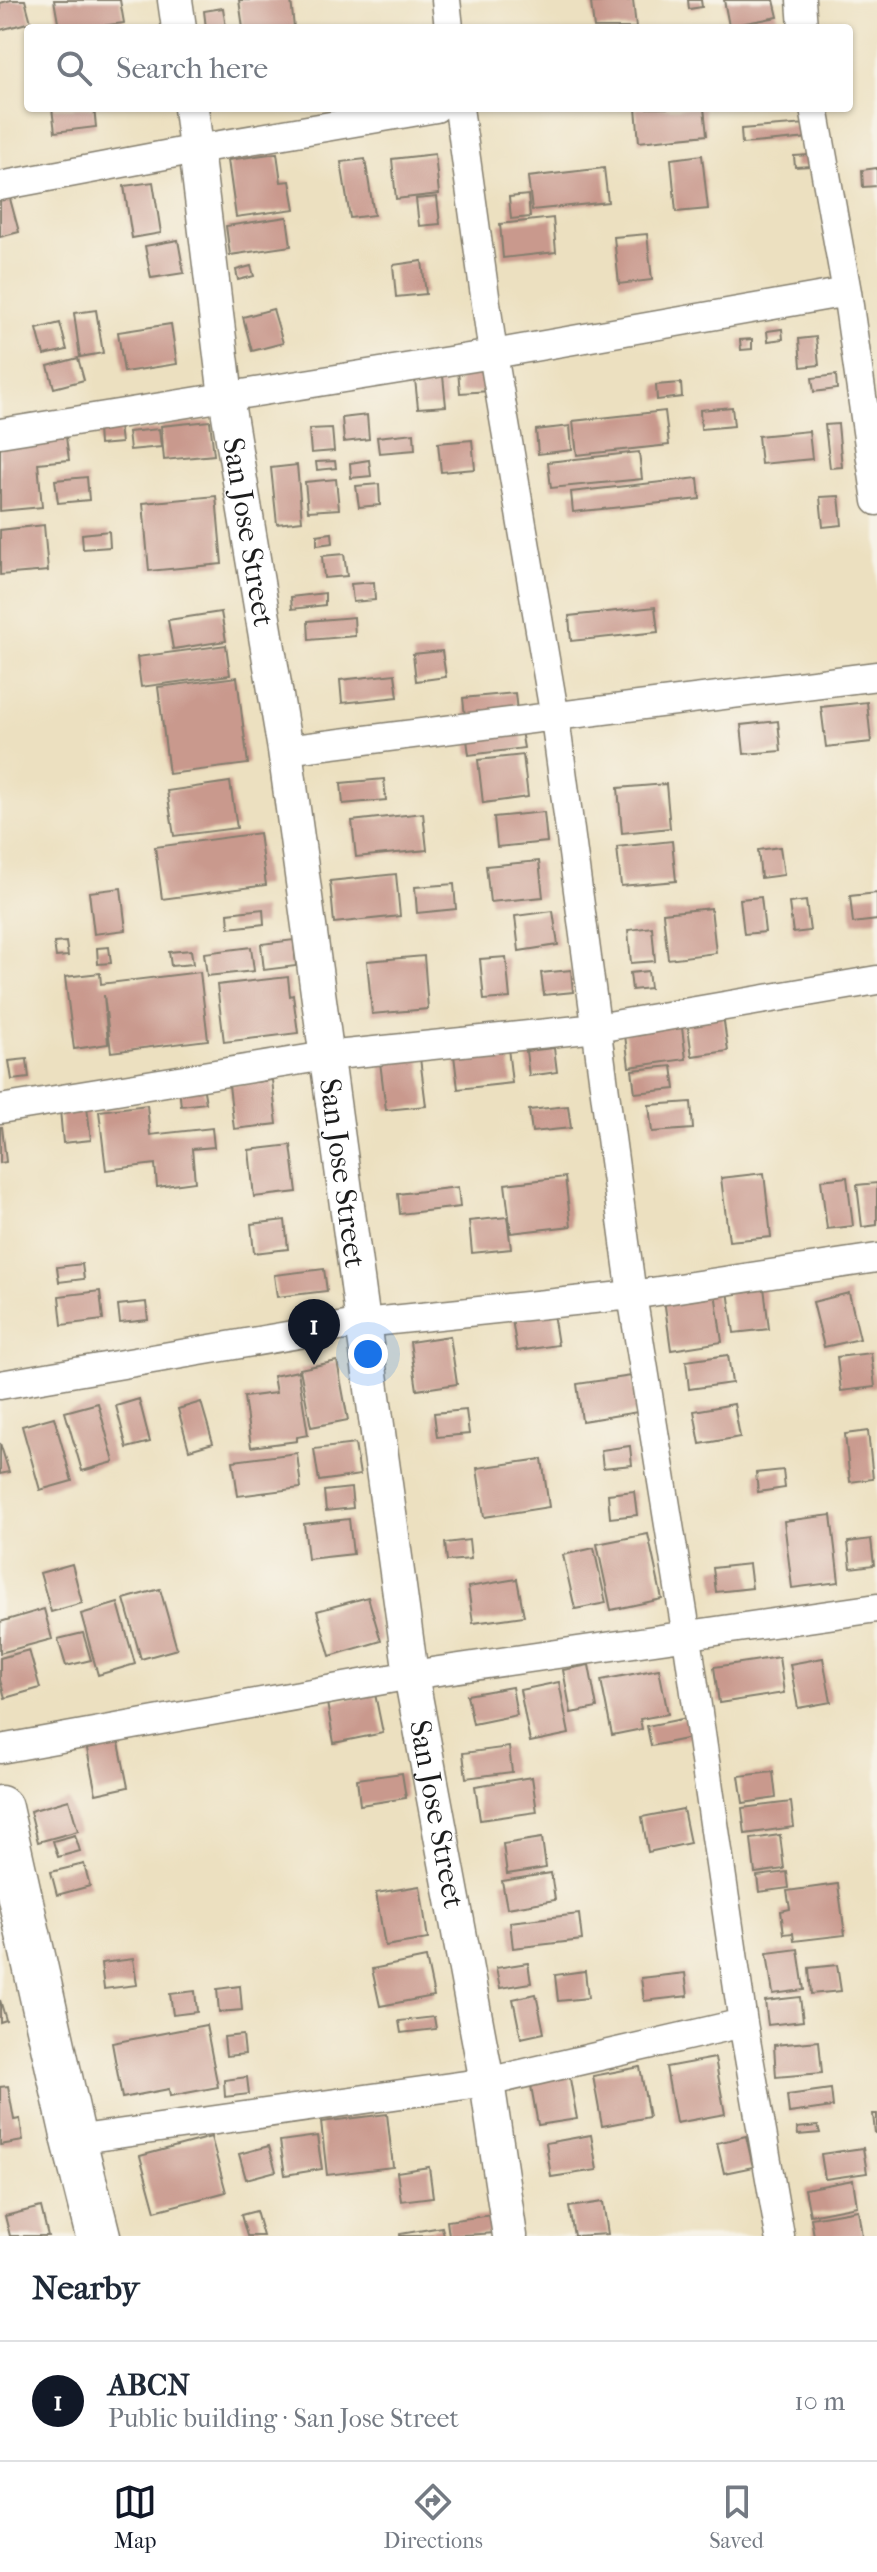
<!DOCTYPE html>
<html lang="en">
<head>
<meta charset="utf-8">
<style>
	:root { --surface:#fff; --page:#f6f6f7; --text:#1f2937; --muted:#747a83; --line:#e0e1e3; --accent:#111827 }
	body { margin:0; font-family:"IM FELL French Canon",serif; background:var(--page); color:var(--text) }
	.you { position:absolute; left:368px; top:1354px; width:28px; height:28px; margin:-20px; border:6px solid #fff; border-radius:50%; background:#1a73e8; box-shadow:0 0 0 12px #1a73e833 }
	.badge { display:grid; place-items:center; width:52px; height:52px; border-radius:50%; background:var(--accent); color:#fff; font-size:26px; font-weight:700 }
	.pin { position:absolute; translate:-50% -66px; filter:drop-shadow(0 2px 4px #0008) }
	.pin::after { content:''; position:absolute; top:42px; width:28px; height:24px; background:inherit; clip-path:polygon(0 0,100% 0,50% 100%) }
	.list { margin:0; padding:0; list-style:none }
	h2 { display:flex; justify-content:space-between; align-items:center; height:104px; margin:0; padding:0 32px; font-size:34px }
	h2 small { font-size:26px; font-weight:400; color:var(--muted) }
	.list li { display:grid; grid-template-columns:52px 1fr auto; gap:24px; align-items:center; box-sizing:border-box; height:120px; padding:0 32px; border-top:2px solid var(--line) }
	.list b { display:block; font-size:30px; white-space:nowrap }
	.list p { margin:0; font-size:26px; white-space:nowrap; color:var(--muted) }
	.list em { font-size:26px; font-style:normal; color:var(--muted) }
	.icon { flex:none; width:44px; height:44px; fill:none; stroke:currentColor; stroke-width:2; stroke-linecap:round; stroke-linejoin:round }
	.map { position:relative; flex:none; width:877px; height:2236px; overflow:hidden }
	.search { position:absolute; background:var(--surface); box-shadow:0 2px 6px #0004; left:24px; right:24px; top:24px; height:88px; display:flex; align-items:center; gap:20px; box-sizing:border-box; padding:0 28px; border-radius:8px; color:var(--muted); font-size:30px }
	.sheet { height:224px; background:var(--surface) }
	nav { display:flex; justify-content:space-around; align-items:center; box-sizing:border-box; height:112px; border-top:2px solid var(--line); background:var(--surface); font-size:22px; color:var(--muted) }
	nav a { display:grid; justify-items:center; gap:4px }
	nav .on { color:var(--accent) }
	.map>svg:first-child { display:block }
	.building { fill:#c9998d }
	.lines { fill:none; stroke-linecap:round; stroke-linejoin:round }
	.minor-casing { stroke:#847e6e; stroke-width:31 }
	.tertiary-casing { stroke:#847e6e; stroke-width:37 }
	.primary-casing { stroke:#847e6e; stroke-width:47 }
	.minor { stroke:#fff; stroke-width:28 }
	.tertiary { stroke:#fff; stroke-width:34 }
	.primary { stroke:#fff; stroke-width:44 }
	.labels { text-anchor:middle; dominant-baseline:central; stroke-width:7; stroke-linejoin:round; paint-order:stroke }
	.street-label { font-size:30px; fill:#1c1c1c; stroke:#f7f3e8 }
</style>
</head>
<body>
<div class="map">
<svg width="877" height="2236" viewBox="0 0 877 2236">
	<rect width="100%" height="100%" fill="#f7f3e8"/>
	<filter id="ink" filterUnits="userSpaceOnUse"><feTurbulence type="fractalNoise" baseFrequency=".0125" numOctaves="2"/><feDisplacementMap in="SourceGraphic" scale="16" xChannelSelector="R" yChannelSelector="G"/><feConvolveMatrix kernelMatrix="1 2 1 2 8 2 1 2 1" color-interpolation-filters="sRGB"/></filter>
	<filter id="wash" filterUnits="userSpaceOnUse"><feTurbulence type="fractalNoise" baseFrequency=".006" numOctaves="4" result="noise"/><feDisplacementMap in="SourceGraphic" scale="32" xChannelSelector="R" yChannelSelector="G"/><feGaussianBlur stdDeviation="1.8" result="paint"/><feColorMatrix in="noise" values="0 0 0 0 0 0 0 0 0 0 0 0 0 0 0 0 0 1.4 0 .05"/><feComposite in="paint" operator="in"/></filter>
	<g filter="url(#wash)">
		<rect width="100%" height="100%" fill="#ece0c0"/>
		<g id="blocks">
			<path class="building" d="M 11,0 L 25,0 L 31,22 L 0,30 L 0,3 Z
				M 54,0 L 120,0 L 124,23 L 86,28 L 59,28 Z
				M 239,0 L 291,0 L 294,28 L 243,28 Z
				M 633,0 L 636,28 L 594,28 L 591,3 Z
				M 688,0 L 701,0 L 702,7 L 689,9 Z
				M 724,0 L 774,0 L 778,17 L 729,26 Z
				M 223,8 L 226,28 L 206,28 L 204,11 Z
				M 52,108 L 94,108 L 96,127 L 55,132 Z
				M 636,108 L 704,108 L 707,135 L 639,142 Z
				M 807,124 L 809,138 L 742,144 L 741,129 Z
				M 277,153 L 281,182 L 290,181 L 295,209 L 236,217 L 228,160 Z
				M 435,154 L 439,194 L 396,199 L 392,159 Z
				M 702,155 L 708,209 L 676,212 L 671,159 Z
				M 809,155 L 810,166 L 795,167 L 794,156 Z
				M 365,159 L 374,215 L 350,218 L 341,162 Z
				M 604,168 L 608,202 L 532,210 L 528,177 Z
				M 877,168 L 877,186 L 863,187 L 862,170 Z
				M 153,182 L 161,233 L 132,238 L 124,186 Z
				M 9,195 L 19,232 L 0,237 L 0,197 Z
				M 528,195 L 530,217 L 511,219 L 509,197 Z
				M 437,197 L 440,224 L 419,226 L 416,199 Z
				M 287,217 L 291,246 L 230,255 L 226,226 Z
				M 553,218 L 556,252 L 503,258 L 500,224 Z
				M 647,234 L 652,280 L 619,284 L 614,237 Z
				M 178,240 L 184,273 L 151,278 L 145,246 Z
				M 422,261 L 426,294 L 396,297 L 393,265 Z
				M 251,266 L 254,276 L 238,280 L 236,270 Z
				M 273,309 L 283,343 L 252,351 L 243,317 Z
				M 96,310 L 103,353 L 80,357 L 74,313 Z
				M 60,323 L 67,350 L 44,355 L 37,329 Z
				M 171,324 L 177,364 L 124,372 L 118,332 Z
				M 782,329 L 783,339 L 768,341 L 767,331 Z
				M 816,337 L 819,365 L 801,367 L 799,339 Z
				M 752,339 L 752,349 L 741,350 L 740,340 Z
				M 78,358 L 84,380 L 54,388 L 48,366 Z
				M 488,368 L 490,391 L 460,393 L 458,370 Z
				M 836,375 L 837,389 L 814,392 L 812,378 Z
				M 443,376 L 446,406 L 418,408 L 415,379 Z
				M 681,383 L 682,397 L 657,400 L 656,385 Z
				M 732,407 L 734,426 L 701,429 L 700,410 Z
				M 665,411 L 669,445 L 577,455 L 573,421 Z
				M 367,415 L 369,439 L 344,442 L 342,418 Z
				M 210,421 L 214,455 L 164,460 L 161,426 Z
				M 838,424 L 842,467 L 830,468 L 825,425 Z
				M 119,426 L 121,443 L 99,445 L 98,428 Z
				M 570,426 L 572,450 L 538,454 L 536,430 Z
				M 332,428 L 334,451 L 311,453 L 309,429 Z
				M 159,429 L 161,447 L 130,450 L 128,432 Z
				M 809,431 L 812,459 L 761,464 L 758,436 Z
				M 414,433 L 415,450 L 379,453 L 377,437 Z
				M 66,437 L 69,460 L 38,463 L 42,507 L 0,511 L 0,444 Z
				M 472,440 L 475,469 L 441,472 L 438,443 Z
				M 639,452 L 642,479 L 551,488 L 548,462 Z
				M 369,460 L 371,476 L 351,478 L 350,463 Z
				M 335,461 L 336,468 L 317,470 L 316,462 Z
				M 297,465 L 302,521 L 277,524 L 271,468 Z
				M 87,477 L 89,500 L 58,503 L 55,480 Z
				M 698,478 L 700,499 L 573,512 L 571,492 Z
				M 336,479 L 339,509 L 308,511 L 305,482 Z
				M 379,484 L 380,505 L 359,507 L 356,486 Z
				M 216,496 L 222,564 L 149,571 L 143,503 Z
				M 839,496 L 842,525 L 823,527 L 820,497 Z
				M 44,525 L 48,571 L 0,575 L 0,530 Z
				M 109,531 L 110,547 L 83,549 L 82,534 Z
				M 332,533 L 333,543 L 317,545 L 317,535 Z
				M 344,554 L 347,576 L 324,578 L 322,556 Z
				M 374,582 L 375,600 L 353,602 L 351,584 Z
				M 325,593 L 325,605 L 292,609 L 291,597 Z
				M 655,607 L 658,632 L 571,641 L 569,616 Z
				M 221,612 L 226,641 L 173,649 L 168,620 Z
				M 354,617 L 355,636 L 309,640 L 308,621 Z
				M 226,645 L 230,675 L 141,687 L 137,657 Z
				M 442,651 L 446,677 L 416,681 L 413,654 Z
				M 395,674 L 398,697 L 342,703 L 340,680 Z
				M 237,677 L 248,764 L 169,774 L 158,687 Z
				M 515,693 L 518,721 L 466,726 L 463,698 Z
				M 867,702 L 871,742 L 826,747 L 821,707 Z
				M 778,721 L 781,751 L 744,754 L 741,725 Z
				M 520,725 L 524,748 L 469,755 L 466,732 Z
				M 523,755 L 528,797 L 483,803 L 478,760 Z
				M 384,779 L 386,800 L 343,804 L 341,783 Z
				M 230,782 L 237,828 L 174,836 L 167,791 Z
				M 666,784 L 670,828 L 622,833 L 618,788 Z
				M 544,812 L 547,842 L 497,847 L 494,817 Z
				M 423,813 L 427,850 L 356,857 L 352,821 Z
				M 259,833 L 266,885 L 162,899 L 155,847 Z
				M 672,841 L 676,881 L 621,886 L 617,847 Z
				M 780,847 L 784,875 L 761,878 L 758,850 Z
				M 539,861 L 543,897 L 490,902 L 486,866 Z
				M 396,874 L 400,916 L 334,923 L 330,881 Z
				M 454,884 L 456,909 L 417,913 L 415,887 Z
				M 121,888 L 126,930 L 94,934 L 89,892 Z
				M 877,893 L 877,920 L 853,923 L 850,896 Z
				M 761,897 L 765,932 L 744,934 L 740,899 Z
				M 806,901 L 810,931 L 793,933 L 789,903 Z
				M 711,908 L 716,953 L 668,959 L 663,913 Z
				M 263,909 L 264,924 L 229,928 L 228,913 Z
				M 553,911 L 558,945 L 519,951 L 515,916 Z
				M 652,927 L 655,961 L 631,963 L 628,930 Z
				M 294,940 L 296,966 L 264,970 L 261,944 Z
				M 66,942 L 68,956 L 56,957 L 54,943 Z
				M 109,947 L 111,963 L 98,964 L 97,948 Z
				M 251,947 L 254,971 L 207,976 L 204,953 Z
				M 191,950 L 193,964 L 171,966 L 169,952 Z
				M 424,956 L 428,1009 L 372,1014 L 367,961 Z
				M 506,957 L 510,998 L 484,1000 L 480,959 Z
				M 571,970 L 573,992 L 544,995 L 541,973 Z
				M 648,971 L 650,988 L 632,990 L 630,973 Z
				M 200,972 L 208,1040 L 111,1052 L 104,995 L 108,1044 L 74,1049 L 65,977 L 100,973 L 101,984 Z
				M 288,977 L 290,996 L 293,995 L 298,1033 L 224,1042 L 217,985 Z
				M 723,1015 L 728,1051 L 692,1056 L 687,1020 Z
				M 681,1020 L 686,1059 L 629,1067 L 624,1027 Z
				M 508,1048 L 512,1083 L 458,1089 L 454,1055 Z
				M 554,1048 L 557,1072 L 529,1076 L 526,1051 Z
				M 420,1058 L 426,1106 L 386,1110 L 380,1062 Z
				M 27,1059 L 29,1078 L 12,1080 L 9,1061 Z
				M 672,1066 L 675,1089 L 635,1093 L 632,1070 Z
				M 272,1080 L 277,1124 L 234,1129 L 229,1085 Z
				M 203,1085 L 206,1103 L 181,1106 L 179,1088 Z
				M 691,1102 L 693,1129 L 652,1132 L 649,1105 Z
				M 147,1105 L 150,1135 L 212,1128 L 214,1147 L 192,1149 L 195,1182 L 157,1187 L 155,1164 L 106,1170 L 99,1111 Z
				M 568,1106 L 571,1128 L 532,1132 L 529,1110 Z
				M 87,1107 L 91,1140 L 63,1143 L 60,1110 Z
				M 0,1127 L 2,1127 L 6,1162 L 0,1163 Z
				M 291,1145 L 297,1192 L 254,1197 L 249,1150 Z
				M 764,1173 L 771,1237 L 729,1241 L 721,1178 Z
				M 565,1177 L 571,1226 L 511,1233 L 505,1184 Z
				M 847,1177 L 853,1226 L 827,1229 L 821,1180 Z
				M 877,1183 L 877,1225 L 862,1227 L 857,1185 Z
				M 458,1187 L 460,1207 L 400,1214 L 398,1194 Z
				M 507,1217 L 511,1249 L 472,1253 L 469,1221 Z
				M 285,1220 L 288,1249 L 254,1253 L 251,1224 Z
				M 82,1264 L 84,1279 L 59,1282 L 57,1267 Z
				M 324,1269 L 327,1291 L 277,1297 L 274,1275 Z
				M 764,1287 L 769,1329 L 734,1333 L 728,1291 Z
				M 100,1291 L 103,1320 L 62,1325 L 59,1296 Z
				M 715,1292 L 722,1342 L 671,1350 L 664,1299 Z
				M 849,1293 L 860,1339 L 824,1347 L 813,1302 Z
				M 146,1302 L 148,1320 L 120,1323 L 118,1305 Z
				M 553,1313 L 558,1345 L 517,1351 L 512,1319 Z
				M 450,1336 L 457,1384 L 417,1390 L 410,1342 Z
				M 871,1353 L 875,1387 L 841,1391 L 837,1357 Z
				M 728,1355 L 732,1383 L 689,1389 L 686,1361 Z
				M 337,1361 L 348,1420 L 311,1427 L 300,1369 Z
				M 298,1371 L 308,1435 L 297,1437 L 297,1441 L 251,1447 L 244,1397 L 276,1393 L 273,1376 Z
				M 632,1376 L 638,1412 L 582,1421 L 577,1384 Z
				M 139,1399 L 150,1442 L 127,1448 L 116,1406 Z
				M 201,1402 L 213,1443 L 189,1450 L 178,1409 Z
				M 98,1403 L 114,1462 L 82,1471 L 65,1412 Z
				M 734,1404 L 740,1437 L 700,1444 L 694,1411 Z
				M 466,1410 L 469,1434 L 437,1437 L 434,1413 Z
				M 54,1417 L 72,1481 L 40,1490 L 22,1426 Z
				M 868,1431 L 873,1479 L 850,1482 L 845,1434 Z
				M 0,1443 L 9,1472 L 0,1474 Z
				M 355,1444 L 360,1475 L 319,1481 L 314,1449 Z
				M 630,1446 L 632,1465 L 603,1468 L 601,1450 Z
				M 297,1453 L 301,1488 L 238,1496 L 233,1461 Z
				M 542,1459 L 549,1507 L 484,1517 L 477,1468 Z
				M 783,1470 L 785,1488 L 758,1492 L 756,1473 Z
				M 351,1488 L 353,1508 L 326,1511 L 324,1491 Z
				M 634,1491 L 637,1515 L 610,1518 L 608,1494 Z
				M 831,1515 L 839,1582 L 792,1588 L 784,1521 Z
				M 349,1519 L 353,1554 L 308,1559 L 304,1524 Z
				M 648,1534 L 662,1599 L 611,1610 L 597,1544 Z
				M 871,1539 L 874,1565 L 851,1568 L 848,1542 Z
				M 469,1540 L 471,1559 L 447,1561 L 445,1543 Z
				M 594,1548 L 606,1603 L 575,1609 L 563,1555 Z
				M 72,1564 L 82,1603 L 51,1612 L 40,1573 Z
				M 749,1564 L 752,1588 L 716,1592 L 713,1568 Z
				M 517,1579 L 524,1616 L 473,1623 L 468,1587 Z
				M 160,1589 L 177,1649 L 141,1659 L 124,1599 Z
				M 368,1597 L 381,1641 L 330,1656 L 317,1611 Z
				M 118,1603 L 135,1664 L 98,1675 L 81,1614 Z
				M 44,1609 L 52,1639 L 0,1653 L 0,1622 Z
				M 83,1633 L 91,1660 L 66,1666 L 58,1639 Z
				M 29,1650 L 40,1688 L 5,1698 L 0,1680 L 0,1658 Z
				M 779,1657 L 784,1693 L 719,1703 L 714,1667 Z
				M 823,1658 L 831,1702 L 798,1708 L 790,1664 Z
				M 589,1665 L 597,1708 L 571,1713 L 563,1670 Z
				M 659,1669 L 668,1714 L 640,1719 L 642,1729 L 612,1735 L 601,1680 Z
				M 559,1682 L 569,1734 L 530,1742 L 520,1690 Z
				M 512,1687 L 517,1715 L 473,1724 L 467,1695 Z
				M 375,1694 L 383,1733 L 334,1743 L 327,1703 Z
				M 687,1718 L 691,1738 L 651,1746 L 647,1726 Z
				M 118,1738 L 128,1787 L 96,1794 L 86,1744 Z
				M 509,1747 L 512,1772 L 466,1778 L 463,1753 Z
				M 773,1772 L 776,1798 L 743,1803 L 739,1776 Z
				M 402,1773 L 406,1798 L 360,1805 L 357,1779 Z
				M 532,1777 L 537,1812 L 480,1820 L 475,1786 Z
				M 69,1800 L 78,1831 L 38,1842 L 30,1811 Z
				M 791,1802 L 794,1827 L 745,1834 L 742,1808 Z
				M 683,1809 L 690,1843 L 648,1852 L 642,1817 Z
				M 75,1835 L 80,1851 L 58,1857 L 53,1841 Z
				M 780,1835 L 784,1869 L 755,1873 L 751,1839 Z
				M 542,1838 L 546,1868 L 507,1874 L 503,1844 Z
				M 84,1864 L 90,1886 L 57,1895 L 51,1872 Z
				M 787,1872 L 789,1888 L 759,1892 L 757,1876 Z
				M 551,1873 L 555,1900 L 507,1908 L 502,1881 Z
				M 838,1884 L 845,1935 L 794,1941 L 793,1933 L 784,1934 L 781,1911 L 790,1909 L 787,1891 Z
				M 420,1886 L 428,1939 L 385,1946 L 376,1893 Z
				M 579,1914 L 582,1940 L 513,1948 L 510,1922 Z
				M 798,1949 L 804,1990 L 773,1994 L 767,1953 Z
				M 426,1958 L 434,1996 L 380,2006 L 372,1969 Z
				M 133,1959 L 137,1985 L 104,1989 L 101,1963 Z
				M 528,1963 L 531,1983 L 500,1988 L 496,1968 Z
				M 837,1965 L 841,1991 L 811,1994 L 809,1968 Z
				M 585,1971 L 588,1998 L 558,2001 L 555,1975 Z
				M 685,1973 L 688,1996 L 644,2001 L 641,1978 Z
				M 240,1986 L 242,2010 L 219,2012 L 217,1989 Z
				M 195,1991 L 197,2012 L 173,2015 L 170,1994 Z
				M 536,1994 L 544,2033 L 521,2038 L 513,1999 Z
				M 800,1997 L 803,2021 L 768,2025 L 765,2001 Z
				M 0,2000 L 6,2020 L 0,2022 Z
				M 434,2017 L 436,2029 L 401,2033 L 399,2021 Z
				M 206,2025 L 218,2087 L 170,2096 L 169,2089 L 122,2098 L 112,2043 Z
				M 243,2035 L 245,2054 L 226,2056 L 224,2037 Z
				M 819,2041 L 822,2073 L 776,2077 L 774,2045 Z
				M 715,2058 L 725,2114 L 676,2123 L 666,2067 Z
				M 640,2067 L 649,2117 L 602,2126 L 593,2076 Z
				M 569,2073 L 577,2119 L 538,2125 L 530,2080 Z
				M 247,2077 L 249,2094 L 225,2097 L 224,2080 Z
				M 8,2086 L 14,2120 L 20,2119 L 23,2141 L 0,2145 L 0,2087 Z
				M 831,2089 L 833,2107 L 789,2113 L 787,2095 Z
				M 387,2114 L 393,2167 L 327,2175 L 321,2122 Z
				M 873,2114 L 877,2114 L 877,2133 L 875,2133 Z
				M 818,2126 L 820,2133 L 798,2135 L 797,2128 Z
				M 591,2135 L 597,2170 L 551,2177 L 546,2143 Z
				M 317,2136 L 322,2169 L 285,2175 L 280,2141 Z
				M 746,2136 L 753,2167 L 724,2173 L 717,2143 Z
				M 211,2137 L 226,2192 L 155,2211 L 140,2156 Z
				M 269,2146 L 276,2171 L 246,2179 L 239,2154 Z
				M 863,2148 L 867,2173 L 825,2179 L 821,2154 Z
				M 429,2167 L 433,2197 L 401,2201 L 397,2172 Z
				M 853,2180 L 857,2206 L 810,2215 L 805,2189 Z
				M 603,2202 L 608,2234 L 574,2236 L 569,2207 Z
				M 41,2207 L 48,2236 L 10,2236 L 5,2216 Z
				M 858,2210 L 862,2236 L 814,2236 L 811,2218 Z
				M 256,2211 L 263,2236 L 247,2236 L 241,2215 Z
				M 492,2215 L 495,2233 L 449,2236 L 447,2221 Z
				M 442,2227 L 444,2236 L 400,2236 L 400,2234 Z"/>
		</g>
	</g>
	<g filter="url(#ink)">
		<use href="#blocks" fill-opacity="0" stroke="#847e6e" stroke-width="2"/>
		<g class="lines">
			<defs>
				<path id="minor" d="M 446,0 L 449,28
					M 801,0 L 803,28
					M 459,108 L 493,354 L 555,718 L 632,1295 L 687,1637 L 743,2023 L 780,2236
					M 814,108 L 847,292 L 877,501
					M 0,186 L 197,149 L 436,108
					M 0,433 L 493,354 L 847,292
					M 285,750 L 877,676
					M 0,1109 L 326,1056 L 597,1028 L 877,980
					M 0,1385 L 363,1323 L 632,1295 L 877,1258
					M 0,1749 L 411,1675 L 877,1608
					M 74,2140 L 487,2082 L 743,2023"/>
				<g id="tertiary">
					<path d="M 175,0 L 179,28"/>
					<path id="s1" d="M 191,108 L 226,397 L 285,750 L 411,1675 L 487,2082 L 510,2236"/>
				</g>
				<path id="primary" d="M 0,1808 L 74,2140 L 98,2236"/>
			</defs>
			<use href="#minor" class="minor-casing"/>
			<use href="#tertiary" class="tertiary-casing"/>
			<use href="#primary" class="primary-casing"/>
			<use href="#minor" class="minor"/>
			<use href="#tertiary" class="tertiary"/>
			<use href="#primary" class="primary"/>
		</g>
	</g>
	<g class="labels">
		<g class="street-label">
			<text stroke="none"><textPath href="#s1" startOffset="428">San Jose Street</textPath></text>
			<text stroke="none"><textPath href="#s1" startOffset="1076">San Jose Street</textPath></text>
			<text stroke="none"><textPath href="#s1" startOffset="1724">San Jose Street</textPath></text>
		</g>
	</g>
</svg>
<div class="you"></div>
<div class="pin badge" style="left:314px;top:1365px">1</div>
<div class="search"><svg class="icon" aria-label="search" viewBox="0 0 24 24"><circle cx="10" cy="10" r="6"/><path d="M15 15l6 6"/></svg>Search here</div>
</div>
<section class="sheet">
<h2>Nearby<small></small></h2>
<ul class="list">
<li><span class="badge">1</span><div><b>ABCN</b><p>Public building · San Jose Street</p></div><em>10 m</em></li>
</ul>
</section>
<nav>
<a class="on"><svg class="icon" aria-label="map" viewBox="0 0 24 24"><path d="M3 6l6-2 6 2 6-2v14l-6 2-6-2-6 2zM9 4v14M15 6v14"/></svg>Map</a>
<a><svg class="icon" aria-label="directions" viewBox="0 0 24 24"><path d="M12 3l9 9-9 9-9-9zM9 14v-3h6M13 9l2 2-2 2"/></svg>Directions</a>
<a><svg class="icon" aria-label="saved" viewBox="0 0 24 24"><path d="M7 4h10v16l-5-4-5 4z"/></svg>Saved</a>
</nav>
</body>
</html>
